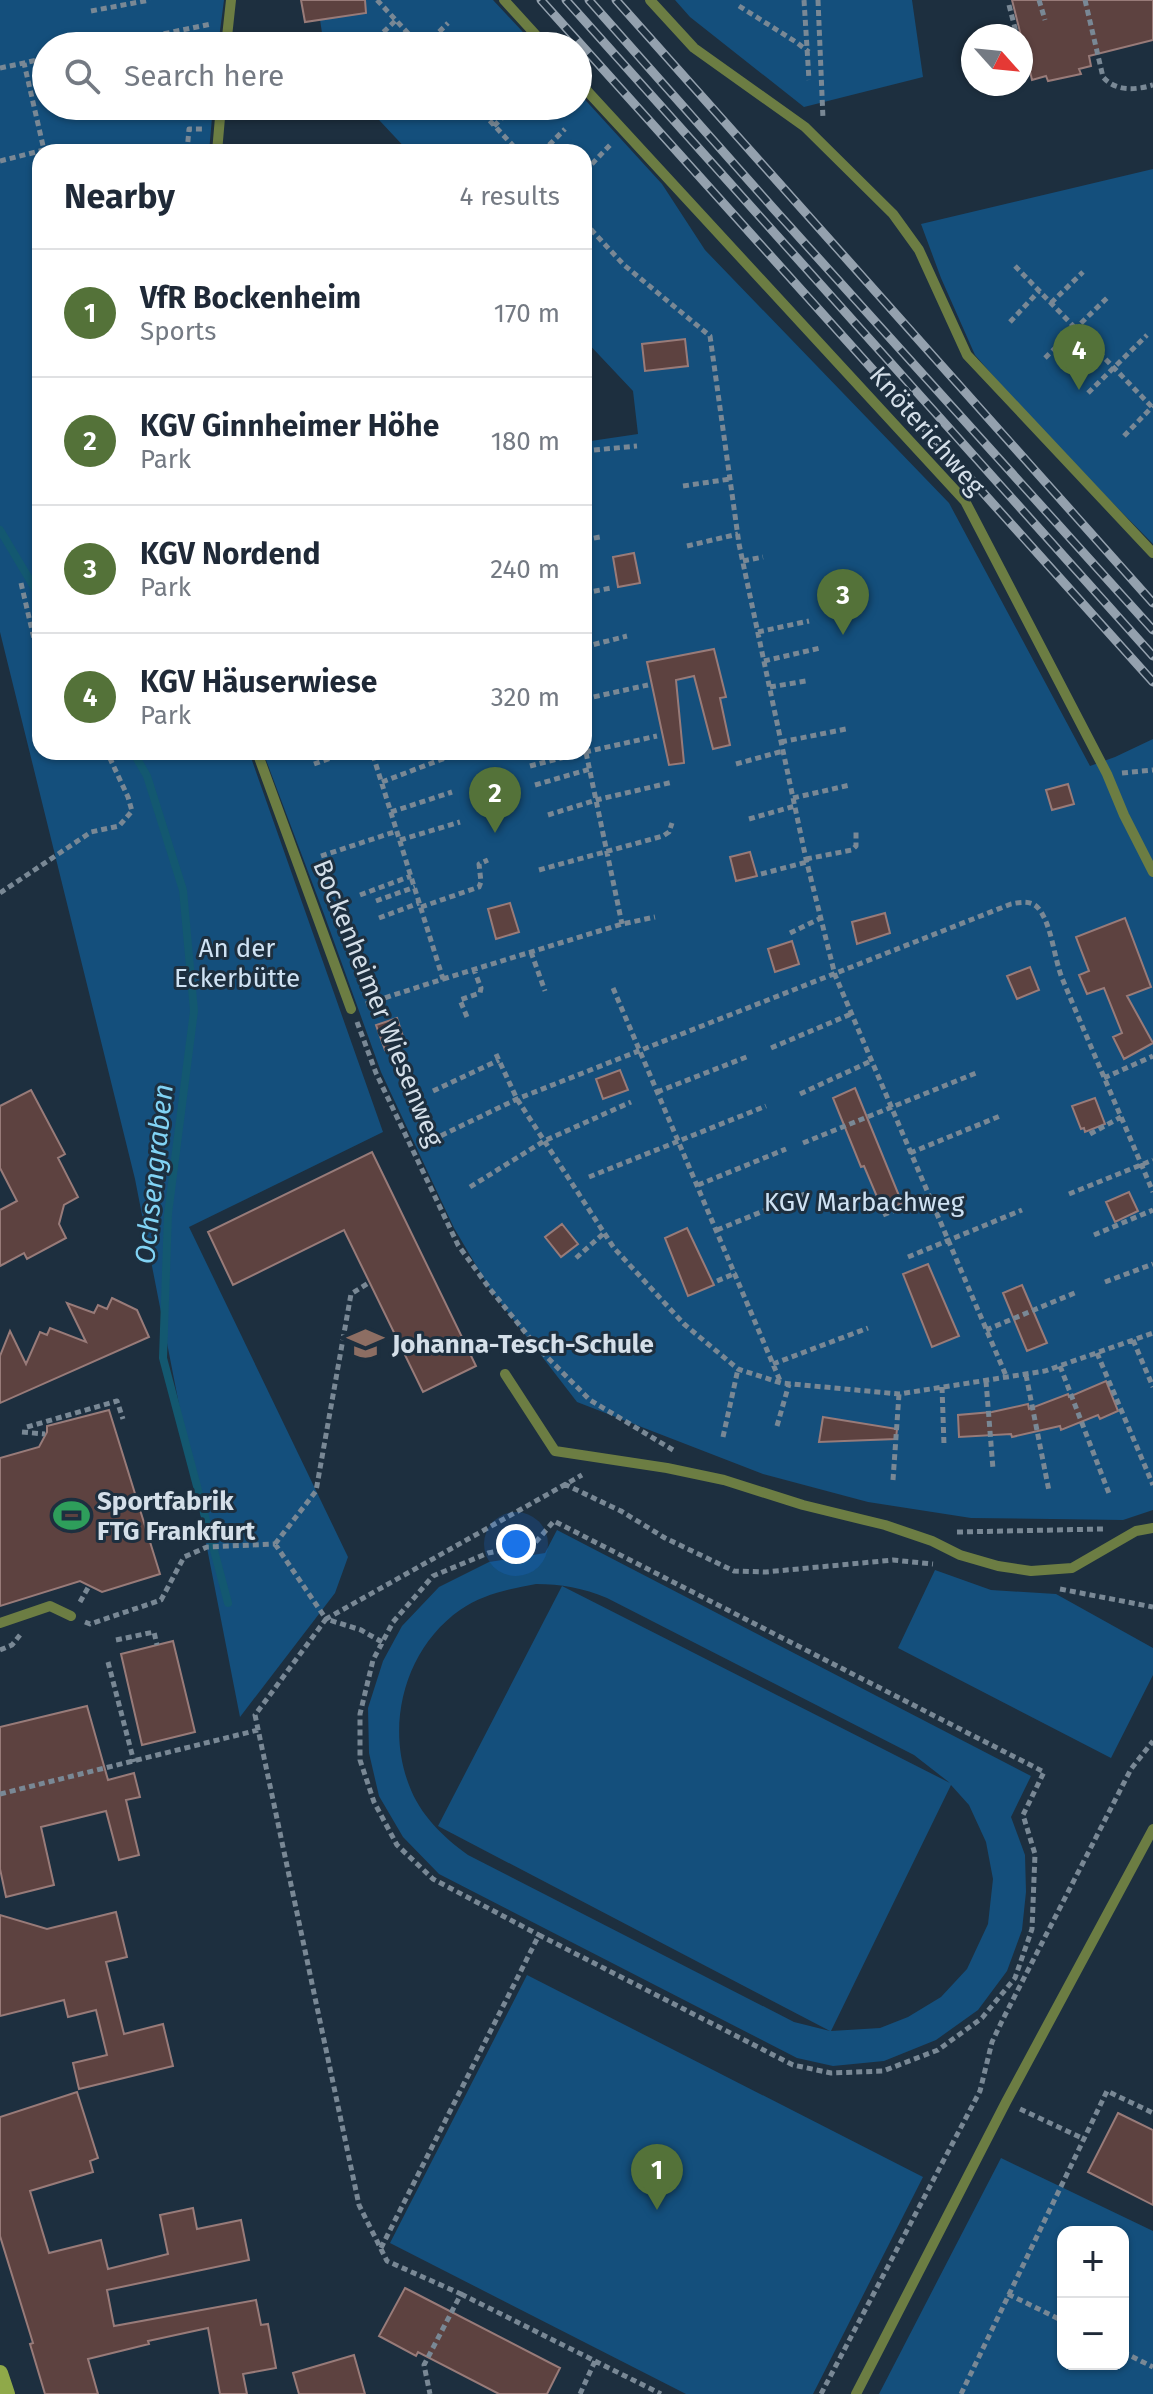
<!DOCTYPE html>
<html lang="en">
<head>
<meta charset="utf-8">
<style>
	:root { --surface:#fff; --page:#f2f2f3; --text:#1f2937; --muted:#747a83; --line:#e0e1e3; --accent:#547239 }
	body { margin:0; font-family:"Fira Sans",sans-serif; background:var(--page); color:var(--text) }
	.controls { position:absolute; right:24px; bottom:24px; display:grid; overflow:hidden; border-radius:16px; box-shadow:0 2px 6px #0004 }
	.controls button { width:72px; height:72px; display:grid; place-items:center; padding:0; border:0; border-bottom:2px solid var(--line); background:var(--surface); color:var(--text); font:40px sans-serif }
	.compass { position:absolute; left:961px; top:24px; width:72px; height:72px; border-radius:50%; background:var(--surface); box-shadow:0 2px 6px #0004; rotate:117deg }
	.you { position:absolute; left:516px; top:1544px; width:28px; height:28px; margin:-20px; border:6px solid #fff; border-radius:50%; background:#1a73e8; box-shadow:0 0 0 12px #1a73e833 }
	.badge { display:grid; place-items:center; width:52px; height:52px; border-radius:50%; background:var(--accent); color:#fff; font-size:26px; font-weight:700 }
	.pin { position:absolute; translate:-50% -66px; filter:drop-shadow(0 2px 4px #0008) }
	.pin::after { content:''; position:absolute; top:42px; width:28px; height:24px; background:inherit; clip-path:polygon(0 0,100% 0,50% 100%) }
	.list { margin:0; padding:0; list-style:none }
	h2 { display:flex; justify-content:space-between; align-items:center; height:104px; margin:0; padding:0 32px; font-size:34px }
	h2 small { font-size:26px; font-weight:400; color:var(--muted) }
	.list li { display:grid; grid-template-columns:52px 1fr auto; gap:24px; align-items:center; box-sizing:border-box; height:128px; padding:0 32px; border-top:2px solid var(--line) }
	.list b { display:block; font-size:30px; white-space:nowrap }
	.list p { margin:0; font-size:26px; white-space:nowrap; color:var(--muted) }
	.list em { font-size:26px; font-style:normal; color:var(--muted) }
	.icon { flex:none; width:44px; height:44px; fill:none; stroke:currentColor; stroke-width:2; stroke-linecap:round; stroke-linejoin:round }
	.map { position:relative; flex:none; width:1153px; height:2394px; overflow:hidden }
	.search { position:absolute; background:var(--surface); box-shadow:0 2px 6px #0004; left:32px; top:32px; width:560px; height:88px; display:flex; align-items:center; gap:20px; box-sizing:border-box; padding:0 28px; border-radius:44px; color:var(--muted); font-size:30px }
	.panel { position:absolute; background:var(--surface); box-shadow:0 2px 6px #0004; left:32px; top:144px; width:560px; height:616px; border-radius:24px }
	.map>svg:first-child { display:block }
	.green { fill:#144f7c; fill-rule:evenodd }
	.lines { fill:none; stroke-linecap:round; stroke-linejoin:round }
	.stream { stroke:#135870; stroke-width:8 }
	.building { fill:#5d4240; stroke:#987b79; stroke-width:2 }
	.path { stroke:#798895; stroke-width:5; stroke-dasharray:6 4; stroke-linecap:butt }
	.service { stroke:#6c7d43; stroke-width:10 }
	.secondary { stroke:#8fa949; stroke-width:16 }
	.rail-casing { stroke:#94a1ae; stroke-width:9 }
	.rail { stroke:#1d2f3f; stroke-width:6; stroke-dasharray:18; stroke-linecap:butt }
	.labels { text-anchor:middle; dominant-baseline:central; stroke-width:6; stroke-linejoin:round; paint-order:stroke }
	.street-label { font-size:26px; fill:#d4dfe9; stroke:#1d2f3f }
	.park-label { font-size:26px; fill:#cfe2f3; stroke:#1d2f3f }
	.poi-label { font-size:26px; font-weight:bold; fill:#d4dfe9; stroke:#1d2f3f; text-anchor:start }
	.water-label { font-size:28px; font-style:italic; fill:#81d3f5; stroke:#1d2f3f }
</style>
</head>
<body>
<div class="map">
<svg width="1153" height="2394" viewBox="0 0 1153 2394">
	<rect width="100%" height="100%" fill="#1d2f3f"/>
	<path class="green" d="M 0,0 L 224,0 L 218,46 L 46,46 L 46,106 L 213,106 L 209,152 L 40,152 L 40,752 L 249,752 L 383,1132 L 189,1227 L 348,1557 L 335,1593 L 240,1717 L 135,1179 L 0,632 Z
		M 317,0 L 493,0 L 536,46 L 324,46 Z
		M 675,0 L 912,0 L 923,77 L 804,107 L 690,17 Z
		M 578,92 L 662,184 L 705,250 L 949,503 L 1090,766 L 1115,757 L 1153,739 L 1153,1510 L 1123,1520 L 971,1518 L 868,1502 L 763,1474 L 577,1402 L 490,1289 L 454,1228 L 381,1072 L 324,914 L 263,752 L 584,752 L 584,442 L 638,434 L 633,391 L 584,339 L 584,152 L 409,152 L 366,106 L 578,106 Z
		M 1153,169 L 1153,544 L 1035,424 L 975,355 L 941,278 L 921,224 Z
		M 557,1530 L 1031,1776 L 1011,1817 L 1025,1855 L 1026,1892 L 1022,1930 L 1007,1971 L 978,2010 L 936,2040 L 884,2061 L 833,2066 L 797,2058 L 439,1874 L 403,1837 L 379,1796 L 369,1753 L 368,1708 L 383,1661 L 402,1626 L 439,1587 L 489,1562 L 545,1553 ZM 536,1584 C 561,1584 583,1588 607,1598 L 914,1755 L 950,1783 L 562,1586 L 438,1826 L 830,2031 L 794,2022 L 468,1855 C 443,1837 420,1815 409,1785 C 385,1723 406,1648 460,1610 C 483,1594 509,1589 536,1584 ZM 951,1785 L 969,1805 L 986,1842 L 993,1879 L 988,1924 L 967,1969 L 941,1997 L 908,2017 L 880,2028 L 831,2031 Z
		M 935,1570 L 991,1590 L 1056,1594 L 1153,1648 L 1153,1675 L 1111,1758 L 898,1648 Z
		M 527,1975 L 923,2177 L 813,2394 L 686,2394 L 390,2243 Z
		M 1001,2158 L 1153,2231 L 1153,2394 L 879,2394 ZM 1063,2232 L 1123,2232 L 1123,2364 L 1063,2364 Z"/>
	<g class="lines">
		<path class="stream" d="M 0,530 L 40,597
			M 133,752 L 147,776 L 183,890 L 194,1011 L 168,1214 L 163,1358 L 228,1603"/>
	</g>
	<path class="building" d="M 301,0 L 365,0 L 366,13 L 305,22 Z
		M 1012,0 L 1153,0 L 1153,40 L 1089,56 L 1091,66 L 1079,69 L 1081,74 L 1048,81 L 1046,76 L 1032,80 L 1029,67 L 1021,68 L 1021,36 Z
		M 685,339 L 688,366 L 645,371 L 642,344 Z
		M 634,553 L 640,583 L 618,587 L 613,557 Z
		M 714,649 L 726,697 L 720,698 L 730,745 L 713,749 L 694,676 L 676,680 L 684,763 L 669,765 L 647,662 Z
		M 1068,784 L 1074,804 L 1052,810 L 1046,790 Z
		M 750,852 L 757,876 L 736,881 L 730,857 Z
		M 510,903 L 519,932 L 496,939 L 488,909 Z
		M 885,913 L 890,933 L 857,944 L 852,922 Z
		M 1125,918 L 1151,987 L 1127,996 L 1153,1043 L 1124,1059 L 1113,1037 L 1122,1033 L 1104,988 L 1087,994 L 1079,975 L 1089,971 L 1076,937 Z
		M 792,941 L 799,964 L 775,972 L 768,949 Z
		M 1030,967 L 1039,990 L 1017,999 L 1007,976 Z
		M 397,1018 L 405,1043 L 385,1050 L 376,1025 Z
		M 620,1070 L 628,1090 L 603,1099 L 596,1079 Z
		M 855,1088 L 902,1203 L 883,1211 L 864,1166 L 861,1167 L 833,1098 Z
		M 31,1090 L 65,1154 L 58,1158 L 78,1197 L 64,1205 L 59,1224 L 66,1238 L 27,1259 L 24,1253 L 0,1266 L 0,1210 L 17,1201 L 0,1168 L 0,1106 Z
		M 1095,1098 L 1105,1124 L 1085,1132 L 1084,1128 L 1081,1129 L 1072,1106 Z
		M 372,1152 L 476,1366 L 423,1392 L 344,1230 L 233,1285 L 208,1232 Z
		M 1129,1192 L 1138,1211 L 1115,1222 L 1106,1202 Z
		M 562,1224 L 578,1244 L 561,1257 L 545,1237 Z
		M 687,1228 L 714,1285 L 688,1296 L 665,1238 Z
		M 928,1264 L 959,1336 L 932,1347 L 903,1274 Z
		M 1022,1285 L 1047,1343 L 1027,1351 L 1003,1293 Z
		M 112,1298 L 137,1310 L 149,1337 L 0,1403 L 0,1356 L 10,1331 L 26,1364 L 40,1332 L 47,1335 L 50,1328 L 86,1342 L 67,1303 L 94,1313 L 98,1305 L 107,1309 Z
		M 1106,1381 L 1118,1411 L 1100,1419 L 1098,1415 L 1061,1430 L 1060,1426 L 1012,1437 L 1011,1434 L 959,1437 L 958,1415 L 992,1412 L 1028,1404 L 1029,1409 L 1068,1394 L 1069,1397 Z
		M 109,1410 L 160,1574 L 102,1592 L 80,1581 L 0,1606 L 0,1458 L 39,1447 L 47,1432 L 47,1426 Z
		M 823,1417 L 897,1429 L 896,1439 L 819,1442 Z
		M 173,1641 L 195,1732 L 142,1745 L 121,1654 Z
		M 87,1706 L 108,1780 L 134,1773 L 140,1797 L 126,1800 L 139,1855 L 119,1860 L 106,1811 L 41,1827 L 54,1885 L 6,1897 L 0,1869 L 0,1727 Z
		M 116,1912 L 127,1957 L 106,1962 L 124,2034 L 163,2024 L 173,2066 L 79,2089 L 73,2063 L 107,2055 L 96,2010 L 68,2017 L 64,2000 L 0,2016 L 0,1915 L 47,1929 Z
		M 77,2092 L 98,2158 L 90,2161 L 93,2172 L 30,2191 L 49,2253 L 101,2240 L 108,2269 L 168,2254 L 160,2215 L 193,2208 L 197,2229 L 241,2220 L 249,2260 L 107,2290 L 114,2326 L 256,2300 L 261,2325 L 268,2324 L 276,2368 L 243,2374 L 247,2394 L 220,2394 L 208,2328 L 148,2341 L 149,2344 L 88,2359 L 98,2394 L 45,2394 L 30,2344 L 33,2343 L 0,2236 L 0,2117 Z
		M 1118,2113 L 1153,2130 L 1153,2205 L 1088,2172 Z
		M 405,2288 L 560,2368 L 547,2394 L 499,2394 L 418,2352 L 416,2356 L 379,2336 Z
		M 354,2355 L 365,2394 L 299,2394 L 293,2373 Z"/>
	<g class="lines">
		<path class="path" d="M 377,0 L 420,46
			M 804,0 L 809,80
			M 818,0 L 823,119
			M 1039,0 L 1045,20
			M 1085,0 L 1103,77 C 1116,92 1136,90 1153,85
			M 1009,5 L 1017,36
			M 739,6 L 796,42 L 809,52
			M 91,11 L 150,0
			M 105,46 L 211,24
			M 369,46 L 396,20
			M 425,46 L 448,23
			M 0,68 L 24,63
			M 476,106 L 519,152
			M 494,126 L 514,106
			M 187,152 L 189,129 L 202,129
			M 542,152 L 565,129
			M 0,161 L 44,150 L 24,63 L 46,58
			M 584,182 L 589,167 L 610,145
			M 584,222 L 624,265 L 710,336 L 739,544 L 806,859 L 835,975 L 1007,1378
			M 1015,266 L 1153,408
			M 1051,303 L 1083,272
			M 1010,322 L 1039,291
			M 1045,358 L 1108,297
			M 1088,393 L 1147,335
			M 1124,436 L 1153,406
			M 584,451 L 637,446
			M 683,486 L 730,479
			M 584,540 L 600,537
			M 687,546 L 738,534
			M 743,561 L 763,557
			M 21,583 L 35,643 L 40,680
			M 584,593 L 611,588
			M 758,632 L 809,621
			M 584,647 L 627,636
			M 764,661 L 820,648
			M 770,687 L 806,681
			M 584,699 L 648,685
			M 781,742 L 846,729
			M 584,743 L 622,924
			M 585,752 L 657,736
			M 374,758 L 393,752
			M 314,764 L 348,752
			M 736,764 L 783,751
			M 530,766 L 584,752
			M 1122,773 L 1153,770
			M 382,782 L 453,755
			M 535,785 L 590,769
			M 793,798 L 850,785
			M 391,812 L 452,792
			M 548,815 L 596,800 L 673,782
			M 749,819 L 795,806
			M 400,840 L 460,822
			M 321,856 L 397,831
			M 806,859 L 852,850 L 856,846 L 856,829
			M 539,870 L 663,836 L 669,832 L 672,823
			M 761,874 L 807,862
			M 0,893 L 91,832 L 119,826 L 132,811 L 128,797 L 107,752
			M 360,895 L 411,876
			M 376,901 L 415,887
			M 421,907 L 479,887 L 481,882 L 479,864 L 488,860
			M 379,918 L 419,903
			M 790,933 L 821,918
			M 531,952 L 545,991
			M 443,979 L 622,924 L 655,917
			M 613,988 L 781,1383
			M 366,1004 L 443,979 L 372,752
			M 467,1017 L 460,1000 L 480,993 L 481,988 L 474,970
			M 357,1022 L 376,1073 L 458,1245 L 490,1289 L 538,1348 L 590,1400 L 673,1450
			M 771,1048 L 851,1014
			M 496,1054 L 517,1099 L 614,1248 L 684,1324 L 738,1369 L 781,1383 L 899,1394 L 1045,1371 L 1153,1333
			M 1104,1078 L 1153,1056
			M 433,1091 L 499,1060
			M 657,1092 L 749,1056
			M 800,1094 L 871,1061
			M 1090,1134 L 1121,1117
			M 432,1140 L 517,1099 L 1011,904 C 1021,902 1032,900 1039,909 C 1052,926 1054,958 1062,978 C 1092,1050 1123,1121 1153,1192
			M 803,1143 L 976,1073
			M 910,1153 L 1000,1116
			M 589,1177 L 766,1106
			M 698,1185 L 786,1149
			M 470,1187 L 544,1141 L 631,1102
			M 1069,1194 L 1153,1160
			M 883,1215 L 929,1196
			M 717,1230 L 805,1194
			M 1094,1235 L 1153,1210
			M 908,1257 L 1022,1210
			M 576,1258 L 604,1233
			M 717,1281 L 736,1273
			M 1105,1282 L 1153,1264
			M 986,1330 L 1077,1292
			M 1133,1340 L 1153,1387
			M 1097,1353 L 1153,1485
			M 773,1364 L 868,1328
			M 1060,1366 L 1110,1496
			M 1026,1375 L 1049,1491
			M 986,1381 L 993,1469
			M 942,1387 L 944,1445
			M 777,1426 L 789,1384
			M 27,1427 L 117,1401 L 123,1419
			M 22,1432 L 45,1434
			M 723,1437 L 738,1369
			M 893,1480 L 899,1394
			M 564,1484 L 621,1511 L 665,1538 L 734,1571 L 766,1572 L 893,1560 L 933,1564
			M 957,1532 L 1103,1529
			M 275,1544 L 326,1619 L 582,1475
			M 275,1544 L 316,1491 L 351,1294 L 370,1282
			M 1060,1589 L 1153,1607
			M 80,1602 L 89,1586
			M 85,1622 L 90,1624 L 161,1600 L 184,1557 L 207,1547 L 275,1544
			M 116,1640 L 154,1632 L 157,1645
			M 382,1642 L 361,1630 L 326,1619 L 255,1715 L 359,2205 L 387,2261 L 461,2294 L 424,2365 L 430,2394
			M 0,1650 L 12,1645 L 20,1635
			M 108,1662 L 134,1762
			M 0,1794 L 258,1730
			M 1020,2109 L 1084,2139
			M 381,2248 L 539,1935 L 793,2065 L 831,2073 L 883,2071 L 938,2050 L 982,2018 L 1015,1978 L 1032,1929 L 1035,1854 L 1023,1815 L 1044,1772 L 554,1521 L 534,1544 L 488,1553 L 433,1576 L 393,1622 L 373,1660 L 360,1714 L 360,1760 L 374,1802 L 397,1845 L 433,1879 L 539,1935
			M 461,2294 L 595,2361 L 580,2394
			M 1008,2294 L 1063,2321
			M 1123,2352 L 1153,2367
			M 595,2361 L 661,2394
			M 821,2394 L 980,2091 L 992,2042 L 1002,2021 L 1131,1769 L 1153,1741
			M 961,2394 L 1107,2091 L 1153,2113"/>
		<path class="service" d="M 504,0 L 546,46
			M 650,0 L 694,48 L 805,127 L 893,214 L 919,250 L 967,355 L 1153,553
			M 226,46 L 231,0
			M 578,81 L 965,501 L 1107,774 L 1124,815 L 1153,872
			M 217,152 L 221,106
			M 257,752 L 351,1009
			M 505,1374 L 555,1451 L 667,1468 L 724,1480 L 803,1505 L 885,1525 L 932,1541 L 960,1555 L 998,1566 L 1031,1571 L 1072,1568 L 1136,1531 L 1153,1528
			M 0,1623 L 50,1606 L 71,1616
			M 856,2394 L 1006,2102 L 1153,1829"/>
		<path class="secondary" d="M 0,2373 L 7,2394"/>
		<defs>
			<path id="rail" d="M 541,0 L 1153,682
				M 566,0 L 1153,656
				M 589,0 L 773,208 L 1153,630
				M 616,0 L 1153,603"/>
		</defs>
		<use href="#rail" class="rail-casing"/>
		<use href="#rail" class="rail"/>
	</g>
	<defs>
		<symbol id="school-bare" viewBox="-9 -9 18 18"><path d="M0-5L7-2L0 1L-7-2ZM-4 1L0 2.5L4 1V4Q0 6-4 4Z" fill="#8d6e63" stroke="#1d2f3f" stroke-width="2.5" paint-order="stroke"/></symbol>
		<symbol id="stadium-bare" viewBox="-9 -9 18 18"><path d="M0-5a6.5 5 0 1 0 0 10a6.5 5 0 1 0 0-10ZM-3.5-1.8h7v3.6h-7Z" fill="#2e9e5b" stroke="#1d2f3f" stroke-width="2.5" paint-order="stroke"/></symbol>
	</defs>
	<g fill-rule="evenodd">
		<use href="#school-bare" x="340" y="1318" width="51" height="51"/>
		<use href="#stadium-bare" x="46" y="1490" width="51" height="51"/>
	</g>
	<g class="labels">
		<g class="street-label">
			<text transform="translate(927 431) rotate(49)">Knöterichweg</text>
			<text transform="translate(378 1003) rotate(68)">Bockenheimer Wiesenweg</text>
		</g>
		<g class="park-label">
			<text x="237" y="948">An der<tspan x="237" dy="30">Eckerbütte</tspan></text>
			<text x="864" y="1202">KGV Marbachweg</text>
		</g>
		<g class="poi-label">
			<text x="392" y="1344">Johanna-Tesch-Schule</text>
			<text x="97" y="1501">Sportfabrik<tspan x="97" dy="30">FTG Frankfurt</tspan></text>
		</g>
		<g class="water-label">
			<text transform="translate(154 1174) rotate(-84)">Ochsengraben</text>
		</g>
	</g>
</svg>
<div class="controls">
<button>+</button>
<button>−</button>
</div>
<svg class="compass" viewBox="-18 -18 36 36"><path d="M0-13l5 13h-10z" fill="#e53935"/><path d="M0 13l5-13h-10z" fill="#747a83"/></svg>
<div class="you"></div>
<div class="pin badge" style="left:657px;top:2210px">1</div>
<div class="pin badge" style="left:495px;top:833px">2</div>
<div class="pin badge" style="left:843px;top:635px">3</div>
<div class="pin badge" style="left:1079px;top:390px">4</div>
<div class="search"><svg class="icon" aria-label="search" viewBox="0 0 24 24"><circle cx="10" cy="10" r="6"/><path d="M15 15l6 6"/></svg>Search here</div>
<section class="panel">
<h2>Nearby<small>4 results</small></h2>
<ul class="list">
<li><span class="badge">1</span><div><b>VfR Bockenheim</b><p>Sports</p></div><em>170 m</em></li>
<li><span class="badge">2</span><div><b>KGV Ginnheimer Höhe</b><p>Park</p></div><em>180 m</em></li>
<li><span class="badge">3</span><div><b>KGV Nordend</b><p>Park</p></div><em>240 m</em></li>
<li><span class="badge">4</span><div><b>KGV Häuserwiese</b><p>Park</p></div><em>320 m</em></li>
</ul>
</section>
</div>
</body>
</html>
